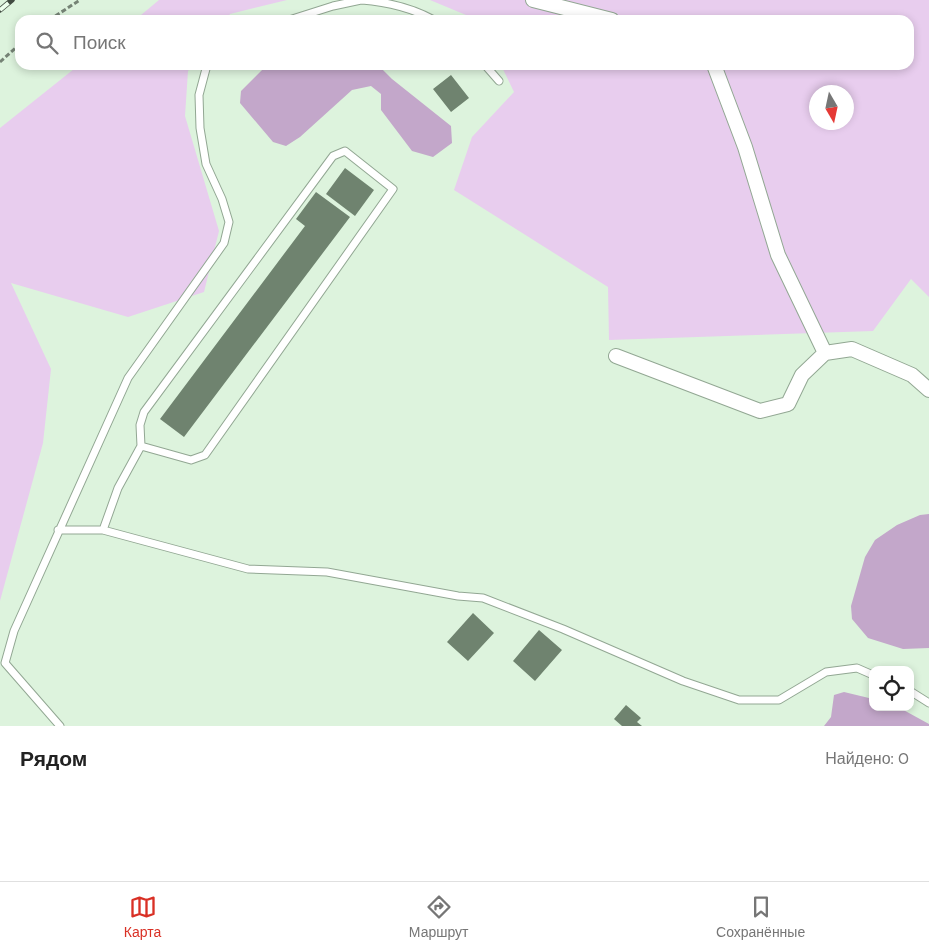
<!DOCTYPE html>
<html lang="ru">
<head>
<meta charset="utf-8">
<style>
	:root { --surface:#fff; --page:#f6f6f6; --text:#222; --muted:#767676; --line:#e0e0e0; --accent:#d93025 }
	body { margin:0; font-family:"DM Sans",sans-serif; background:var(--page); color:var(--text) }
	.controls { position:absolute; right:15px; bottom:15px; display:grid; overflow:hidden; border-radius:10px; box-shadow:0 2px 8px #0003 }
	.controls button { width:45px; height:45px; display:grid; place-items:center; padding:0; border:0; border-bottom:1px solid var(--line); background:var(--surface); color:var(--text); font:25px sans-serif }
	.compass { position:absolute; left:809px; top:85px; width:45px; height:45px; border-radius:50%; background:var(--surface); box-shadow:0 2px 8px #0003; rotate:171deg }
	.list { margin:0; padding:0; list-style:none }
	h2 { display:flex; justify-content:space-between; align-items:center; height:65px; margin:0; padding:0 20px; font-size:21px }
	h2 small { font-size:16px; font-weight:400; color:var(--muted) }
	.icon { flex:none; width:28px; height:28px; fill:none; stroke:currentColor; stroke-width:2; stroke-linecap:round; stroke-linejoin:round }
	.map { position:relative; flex:none; width:929px; height:726px; overflow:hidden }
	.search { position:absolute; background:var(--surface); box-shadow:0 2px 8px #0003; left:15px; right:15px; top:15px; height:55px; display:flex; align-items:center; gap:12px; box-sizing:border-box; padding:0 18px; border-radius:15px; color:var(--muted); font-size:19px }
	.sheet { height:155px; background:var(--surface) }
	nav { display:flex; justify-content:space-around; align-items:center; box-sizing:border-box; height:70px; border-top:1px solid var(--line); background:var(--surface); font-size:14px; color:var(--muted) }
	nav a { display:grid; justify-items:center; gap:2px }
	nav .on { color:var(--accent) }
	.map>svg:first-child { display:block }
	.green { fill:#e8cdee; fill-rule:evenodd }
	.water { fill:#c3a7ca }
	.building { fill:#6f836f }
	.lines { fill:none; stroke-linecap:round; stroke-linejoin:round }
	.service-casing { stroke:#92a793; stroke-width:9 }
	.minor-casing { stroke:#92a793; stroke-width:16 }
	.path { stroke:#758375; stroke-width:3; stroke-dasharray:5 2.5; stroke-linecap:butt }
	.service { stroke:#fff; stroke-width:7 }
	.minor { stroke:#fff; stroke-width:14 }
	.rail-casing { stroke:#414b41; stroke-width:5.5 }
	.rail { stroke:#edffed; stroke-width:4; stroke-dasharray:11; stroke-linecap:butt }
</style>
</head>
<body>
<div class="map">
<svg width="929" height="726" viewBox="0 0 929 726">
	<rect width="100%" height="100%" fill="#ddf3dd"/>
	<path class="green" d="M 159,0 L 287,0 L 230,14 L 226,20 L 135,20 Z
		M 430,0 L 929,0 L 929,297 L 911,279 L 873,331 L 609,340 L 608,287 L 454,190 L 472,137 L 514,92 L 501,65 L 909,65 L 909,20 L 478,20 ZM 816,92 L 846,92 L 846,122 L 816,122 Z
		M 79,65 L 193,65 L 188,71 L 185,116 L 219,231 L 204,292 L 128,317 L 11,283 L 51,369 L 43,443 L 0,601 L 0,128 Z"/>
	<path class="water" d="M 267,65 L 378,65 L 392,79 L 451,126 L 452,143 L 433,157 L 412,151 L 381,110 L 381,94 L 371,86 L 352,90 L 300,137 L 286,146 L 273,142 L 240,103 L 241,91 Z
		M 929,514 L 929,648 L 903,649 L 868,638 L 852,619 L 851,606 L 865,557 L 875,540 L 897,525 L 920,515 Z
		M 844,692 L 873,699 L 873,707 L 898,707 L 929,724 L 929,726 L 824,726 L 831,717 L 834,695 Z"/>
	<path class="building" d="M 451,75 L 469,98 L 451,112 L 433,89 Z
		M 345,168 L 374,190 L 355,216 L 326,194 Z
		M 316,192 L 350,217 L 184,437 L 160,419 L 305,226 L 296,219 Z
		M 473,613 L 494,633 L 468,661 L 447,642 Z
		M 539,630 L 562,650 L 535,681 L 513,661 Z
		M 626,705 L 641,718 L 637,722 L 642,726 L 622,726 L 614,719 Z"/>
	<g class="lines">
		<defs>
			<path id="service" d="M 362,0 C 387,2 412,8 434,20
				M 289,20 L 333,6 L 361,0
				M 485,65 L 499,81
				M 58,530 L 103,530 L 248,569 L 327,572 L 458,596 L 483,598 L 563,629 L 683,681 L 739,700 L 779,700 L 826,672 L 857,668 L 873,675
				M 103,530 L 118,488 L 141,446 L 140,425 L 144,412 L 333,156 L 345,151 L 393,189 L 205,455 L 191,460 L 141,446
				M 910,691 L 929,703
				M 60,726 L 5,663 L 14,631 L 128,378 L 224,243 L 229,222 L 222,199 L 206,164 L 200,128 L 199,95 L 207,65"/>
			<path id="minor" d="M 533,0 L 612,20
				M 714,65 L 745,147 L 778,255 L 825,353
				M 616,356 L 760,411 L 788,404 L 802,375 L 825,353 L 852,349 L 912,375 L 929,390"/>
		</defs>
		<use href="#service" class="service-casing"/>
		<use href="#minor" class="minor-casing"/>
		<path class="path" d="M 49,20 L 80,0
			M 0,62 L 20,44"/>
		<use href="#service" class="service"/>
		<use href="#minor" class="minor"/>
		<defs>
			<path id="rail" d="M 0,10 L 12,0"/>
		</defs>
		<use href="#rail" class="rail-casing"/>
		<use href="#rail" class="rail"/>
	</g>
</svg>
<div class="controls">
<button><svg class="icon" aria-label="locate" viewBox="0 0 24 24"><circle cx="12" cy="12" r="6"/><path d="M12 2v4M12 18v4M2 12h4M18 12h4"/></svg></button>
</div>
<svg class="compass" viewBox="-18 -18 36 36"><path d="M0-13l5 13h-10z" fill="#e53935"/><path d="M0 13l5-13h-10z" fill="#767676"/></svg>
<div class="search"><svg class="icon" aria-label="search" viewBox="0 0 24 24"><circle cx="10" cy="10" r="6"/><path d="M15 15l6 6"/></svg>Поиск</div>
</div>
<section class="sheet">
<h2>Рядом<small>Найдено: 0</small></h2>
<ul class="list">
</ul>
</section>
<nav>
<a class="on"><svg class="icon" aria-label="map" viewBox="0 0 24 24"><path d="M3 6l6-2 6 2 6-2v14l-6 2-6-2-6 2zM9 4v14M15 6v14"/></svg>Карта</a>
<a><svg class="icon" aria-label="directions" viewBox="0 0 24 24"><path d="M12 3l9 9-9 9-9-9zM9 14v-3h6M13 9l2 2-2 2"/></svg>Маршрут</a>
<a><svg class="icon" aria-label="saved" viewBox="0 0 24 24"><path d="M7 4h10v16l-5-4-5 4z"/></svg>Сохранённые</a>
</nav>
</body>
</html>
